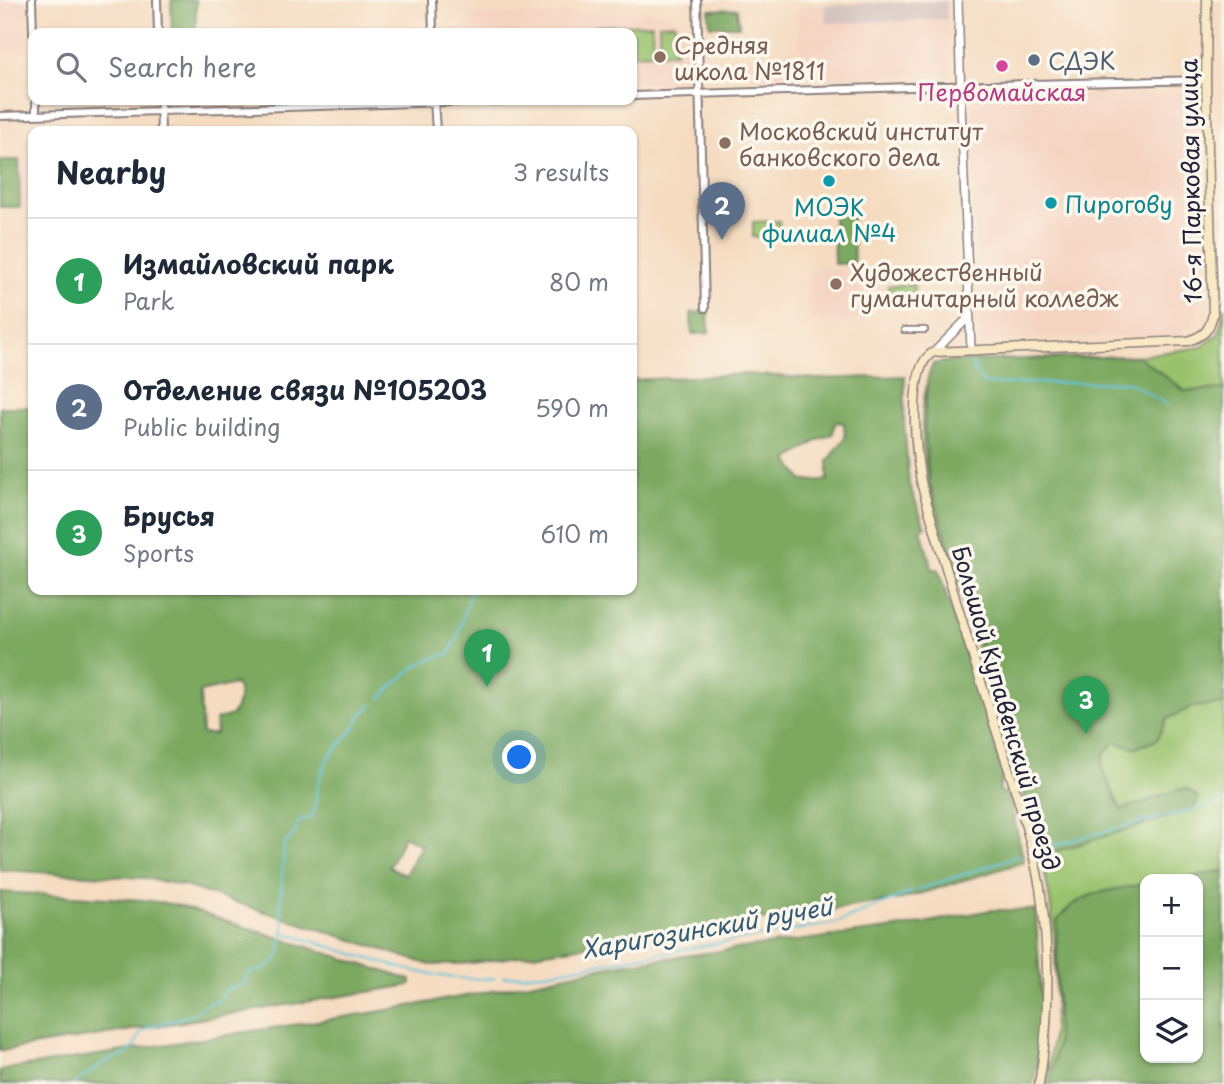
<!DOCTYPE html>
<html lang="en">
<head>
<meta charset="utf-8">
<style>
	:root { --surface:#fff; --page:#f6f6f7; --text:#1f2937; --muted:#747a83; --line:#e0e1e3; --accent:#c8321e }
	body { margin:0; font-family:"Playpen Sans",sans-serif; background:var(--page); color:var(--text) }
	.controls { position:absolute; right:21px; bottom:21px; display:grid; overflow:hidden; border-radius:14px; box-shadow:0 2px 5px #0004 }
	.controls button { width:63px; height:63px; display:grid; place-items:center; padding:0; border:0; border-bottom:2px solid var(--line); background:var(--surface); color:var(--text); font:35px sans-serif }
	.you { position:absolute; left:520px; top:758px; width:24px; height:24px; margin:-18px; border:5px solid #fff; border-radius:50%; background:#1a73e8; box-shadow:0 0 0 10px #1a73e833 }
	.badge { display:grid; place-items:center; width:46px; height:46px; border-radius:50%; background:var(--accent); color:#fff; font-size:23px; font-weight:700 }
	.pin { position:absolute; translate:-50% -58px; filter:drop-shadow(0 2px 4px #0008) }
	.pin::after { content:''; position:absolute; top:37px; width:24px; height:21px; background:inherit; clip-path:polygon(0 0,100% 0,50% 100%) }
	.list { margin:0; padding:0; list-style:none }
	h2 { display:flex; justify-content:space-between; align-items:center; height:91px; margin:0; padding:0 28px; font-size:30px }
	h2 small { font-size:23px; font-weight:400; color:var(--muted) }
	.list li { display:grid; grid-template-columns:46px 1fr auto; gap:21px; align-items:center; box-sizing:border-box; height:126px; padding:0 28px; border-top:2px solid var(--line) }
	.list b { display:block; font-size:26px; white-space:nowrap }
	.list p { margin:0; font-size:23px; white-space:nowrap; color:var(--muted) }
	.list em { font-size:23px; font-style:normal; color:var(--muted) }
	.icon { flex:none; width:38px; height:38px; fill:none; stroke:currentColor; stroke-width:2; stroke-linecap:round; stroke-linejoin:round }
	.map { position:relative; flex:none; width:1224px; height:1084px; overflow:hidden }
	.search { position:absolute; background:var(--surface); box-shadow:0 2px 5px #0004; left:28px; top:28px; width:609px; height:77px; display:flex; align-items:center; gap:18px; box-sizing:border-box; padding:0 24px; border-radius:14px; color:var(--muted); font-size:26px }
	.panel { position:absolute; background:var(--surface); box-shadow:0 2px 5px #0004; left:28px; top:126px; width:609px; height:469px; border-radius:14px }
	.map>svg:first-child { display:block }
	.built { fill:#f5d3c1 }
	.industrial { fill:#d1c0bc }
	.green { fill:#9ac26d; stroke:#5e7254; stroke-width:2; fill-rule:evenodd }
	.forest { fill:#7ba860; stroke:#4e654e; stroke-width:2; fill-rule:evenodd }
	.lines { fill:none; stroke-linecap:round; stroke-linejoin:round }
	.stream { stroke:#5dc3da; stroke-width:2 }
	.pedestrian-casing { stroke:#8c7f7e; stroke-width:8 }
	.minor-casing { stroke:#8c7f7e; stroke-width:10 }
	.tertiary-casing { stroke:#8c7f7e; stroke-width:10 }
	.secondary-casing { stroke:#8c7f7e; stroke-width:11 }
	.pedestrian { stroke:#fff; stroke-width:4.5 }
	.minor { stroke:#fff; stroke-width:6 }
	.tertiary { stroke:#fff; stroke-width:7 }
	.secondary { stroke:#f8e8c3; stroke-width:8 }
	.education-dot { fill:#8d6e63; stroke:#fbf7ec; stroke-width:2.5 }
	.service-dot { fill:#5c6f8a; stroke:#fbf7ec; stroke-width:2.5 }
	.hotel-dot { fill:#d1479c; stroke:#fbf7ec; stroke-width:2.5 }
	.culture-dot { fill:#0f9aa8; stroke:#fbf7ec; stroke-width:2.5 }
	.labels { text-anchor:middle; dominant-baseline:central; stroke-width:7; stroke-linejoin:round; paint-order:stroke }
	.education-label { font-size:23px; fill:#785e54; stroke:#fbf7ec; text-anchor:start }
	.service-label { font-size:23px; fill:#4e5e75; stroke:#fbf7ec; text-anchor:start }
	.hotel-label { font-size:23px; fill:#b23c85; stroke:#fbf7ec }
	.street-label { font-size:23px; fill:#22223b; stroke:#fbf7ec }
	.culture-label { font-size:23px; fill:#0d838f; stroke:#fbf7ec; text-anchor:start }
	.water-label { font-size:24px; font-style:italic; fill:#375a73; stroke:#fbf7ec }
</style>
</head>
<body>
<div class="map">
<svg width="1224" height="1084" viewBox="0 0 1224 1084">
	<rect width="100%" height="100%" fill="#fbf7ec"/>
	<filter id="ink" filterUnits="userSpaceOnUse"><feTurbulence type="fractalNoise" baseFrequency=".0143" numOctaves="2"/><feDisplacementMap in="SourceGraphic" scale="14" xChannelSelector="R" yChannelSelector="G"/><feConvolveMatrix kernelMatrix="1 2 1 2 8 2 1 2 1" color-interpolation-filters="sRGB"/></filter>
	<filter id="wash" filterUnits="userSpaceOnUse"><feTurbulence type="fractalNoise" baseFrequency=".00686" numOctaves="4" result="noise"/><feDisplacementMap in="SourceGraphic" scale="28" xChannelSelector="R" yChannelSelector="G"/><feGaussianBlur stdDeviation="1.57" result="paint"/><feColorMatrix in="noise" values="0 0 0 0 0 0 0 0 0 0 0 0 0 0 0 0 0 1.4 0 .05"/><feComposite in="paint" operator="in"/></filter>
	<g filter="url(#wash)">
		<rect width="100%" height="100%" fill="#f5dcc1"/>
		<path class="built" d="M 0,0 L 26,0 L 28,52 L 0,52 Z
			M 825,5 L 826,23 L 947,19 L 949,74 L 753,80 L 752,57 L 800,56 L 798,7 Z
			M 667,12 L 688,29 L 689,81 L 632,83 L 632,33 L 454,33 L 453,27 L 468,27 L 468,15 Z
			M 1194,93 L 1197,313 L 1193,328 L 1175,335 L 979,340 L 972,98 Z
			M 33,159 L 33,207 L 21,207 L 19,160 Z
			M 863,268 L 865,321 L 808,323 L 808,269 Z"/>
		<path class="industrial" d="M 946,1 L 947,19 L 826,23 L 825,5 Z"/>
		<path class="green" d="M 675,23 L 676,52 L 660,53 L 659,24 Z
			M 652,24 L 653,53 L 632,54 L 632,33 L 597,33 L 596,26 Z
			M 779,221 L 780,236 L 753,237 L 753,222 Z
			M 914,285 L 914,300 L 889,301 L 888,286 Z
			M 1224,307 L 1224,1084 L 1046,1084 C 1058,1014 1060,943 1045,874 C 1039,843 1028,813 1019,782 C 999,718 978,655 959,591 C 938,520 904,438 933,364 L 952,361 L 1138,356 L 1202,347 L 1219,333 ZM 1145,879 L 1198,879 L 1198,1058 L 1145,1058 Z"/>
		<path class="forest" d="M 171,0 L 196,0 L 196,33 L 172,33 Z
			M 737,9 L 739,26 L 710,26 L 709,10 Z
			M 0,160 L 19,160 L 20,207 L 0,207 Z
			M 833,212 L 852,212 L 854,263 L 834,264 Z
			M 708,312 L 709,333 L 692,334 L 691,313 Z
			M 1138,356 L 1185,391 L 1224,389 L 1224,704 L 1192,707 L 1167,719 L 1157,740 L 1136,748 L 1114,742 L 1103,756 L 1103,771 L 1121,810 L 1177,790 L 1187,789 L 1198,797 L 1194,809 L 1044,855 L 1025,799 L 1026,773 L 1018,767 L 929,482 L 924,424 L 928,377 L 933,364 L 952,361 Z
			M 747,374 L 819,379 L 905,376 L 904,422 L 909,484 L 925,527 L 921,529 L 932,569 L 938,569 L 1003,772 L 999,791 L 1009,795 L 1024,862 L 902,899 L 472,963 L 430,965 L 185,886 L 144,878 L 0,870 L 0,407 L 33,407 L 33,590 L 632,590 L 632,380 ZM 835,422 L 844,423 L 845,438 L 828,461 L 828,480 L 803,481 L 788,460 L 818,440 L 833,434 ZM 236,684 C 241,696 239,704 232,715 L 215,720 L 216,734 L 202,734 L 200,692 ZM 404,836 L 421,845 L 405,875 L 389,867 Z
			M 1224,871 L 1224,1084 L 1050,1084 L 1057,1044 L 1057,921 C 1077,891 1112,890 1145,884 L 1145,1058 L 1198,1058 L 1198,879 L 1173,879 Z
			M 0,892 L 144,900 L 176,905 L 411,980 L 411,984 L 405,986 L 0,1051 Z
			M 991,910 L 1035,910 L 1036,916 L 1042,1013 L 1040,1051 L 1033,1084 L 0,1084 L 0,1070 L 376,1012 L 482,993 L 615,965 L 903,927 Z"/>
		<g class="lines">
			<path class="stream" d="M 972,362 L 974,370 L 984,384 L 1128,382 L 1168,405
				M 381,698 C 404,675 416,660 449,654 L 456,641 L 471,590
				M 1095,834 L 1224,802
				M 1042,849 L 1091,835
				M 918,890 L 1020,855
				M 282,932 C 346,950 430,985 495,978
				M 503,977 L 551,972 L 836,923 L 912,892
				M 74,1084 L 105,1062 L 125,1055 L 134,1047 L 141,1032 L 149,1027 L 191,1015 L 206,1004 L 218,1001 L 227,989 L 245,984 L 247,976 L 251,972 L 265,969 L 279,957 L 284,925 L 280,909 L 284,845 L 294,834 L 299,821 L 313,816 L 318,783 L 328,758 L 355,727 L 361,714 L 373,705"/>
		</g>
	</g>
	<g filter="url(#ink)">
		<g class="lines">
			<defs>
				<path id="pedestrian" d="M 904,330 L 925,330"/>
				<path id="minor" d="M 32,0 L 33,33
					M 157,0 L 158,33
					M 432,0 L 433,33
					M 697,0 L 705,308
					M 945,86 L 1206,80
					M 632,96 L 942,86
					M 36,100 L 36,115
					M 160,100 L 161,131
					M 434,100 L 436,131
					M 0,116 L 512,100"/>
				<path id="tertiary" d="M 958,0 L 961,100
					M 961,104 L 971,349
					M 934,352 L 969,317"/>
				<path id="secondary" d="M 1039,1084 C 1050,1019 1050,954 1040,888 C 1030,829 1006,762 988,704 C 965,632 943,559 922,486 C 916,460 905,364 934,352 L 1188,341 C 1205,335 1209,331 1213,314 L 1206,80 L 1207,0"/>
			</defs>
			<use href="#pedestrian" class="pedestrian-casing"/>
			<use href="#minor" class="minor-casing"/>
			<use href="#tertiary" class="tertiary-casing"/>
			<use href="#secondary" class="secondary-casing"/>
			<use href="#pedestrian" class="pedestrian"/>
			<use href="#minor" class="minor"/>
			<use href="#tertiary" class="tertiary"/>
			<use href="#secondary" class="secondary"/>
		</g>
	</g>
	<g class="education-dot">
		<circle cx="660" cy="57" r="7"/>
		<circle cx="725" cy="143" r="7"/>
		<circle cx="836" cy="284" r="7"/>
	</g>
	<circle class="service-dot" cx="1034" cy="60" r="7"/>
	<circle class="hotel-dot" cx="1002" cy="66" r="7"/>
	<g class="culture-dot">
		<circle cx="829" cy="181" r="7"/>
		<circle cx="1051" cy="203" r="7"/>
	</g>
	<g class="labels">
		<g class="education-label">
			<text x="674" y="44">Средняя<tspan x="674" dy="26">школа №1811</tspan></text>
			<text x="739" y="130">Московский институт<tspan x="739" dy="26">банковского дела</tspan></text>
			<text x="850" y="271">Художественный<tspan x="850" dy="26">гуманитарный колледж</tspan></text>
		</g>
		<g class="service-label">
			<text x="1048" y="60">СДЭК</text>
		</g>
		<g class="hotel-label">
			<text x="1002" y="91">Первомайская</text>
		</g>
		<g class="street-label">
			<text transform="translate(1190 181) rotate(-91)">16-я Парковая улица</text>
			<text transform="translate(1007 708) rotate(74)">Большой Купавенский проезд</text>
		</g>
		<g class="culture-label">
			<text x="1065" y="203">Пирогову</text>
			<text x="829" y="206" text-anchor="middle">МОЭК<tspan x="829" dy="26">филиал №4</tspan></text>
		</g>
		<g class="water-label">
			<text transform="translate(707 927) rotate(-10)">Харигозинский ручей</text>
		</g>
	</g>
</svg>
<div class="controls">
<button>+</button>
<button>−</button>
<button><svg class="icon" aria-label="layers" viewBox="0 0 24 24"><path d="M12 4l9 5-9 5-9-5zM3 14l9 5 9-5"/></svg></button>
</div>
<div class="you"></div>
<div class="pin badge" style="left:487px;top:687px;background:#2e9e5b">1</div>
<div class="pin badge" style="left:722px;top:240px;background:#5c6f8a">2</div>
<div class="pin badge" style="left:1086px;top:734px;background:#2e9e5b">3</div>
<div class="search"><svg class="icon" aria-label="search" viewBox="0 0 24 24"><circle cx="10" cy="10" r="6"/><path d="M15 15l6 6"/></svg>Search here</div>
<section class="panel">
<h2>Nearby<small>3 results</small></h2>
<ul class="list">
<li><span class="badge" style="background:#2e9e5b">1</span><div><b>Измайловский парк</b><p>Park</p></div><em>80 m</em></li>
<li><span class="badge" style="background:#5c6f8a">2</span><div><b>Отделение связи №105203</b><p>Public building</p></div><em>590 m</em></li>
<li><span class="badge" style="background:#2e9e5b">3</span><div><b>Брусья</b><p>Sports</p></div><em>610 m</em></li>
</ul>
</section>
</div>
</body>
</html>
